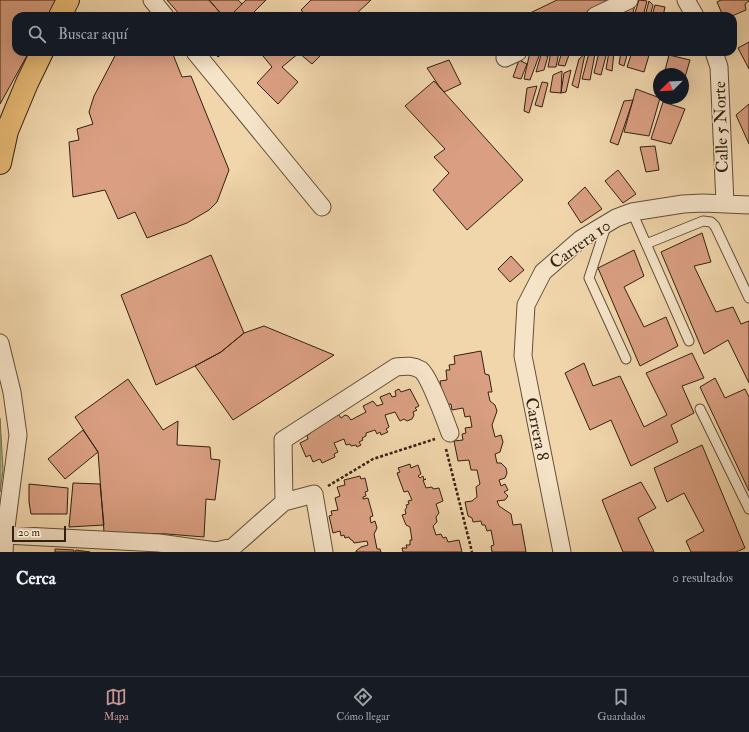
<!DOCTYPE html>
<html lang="es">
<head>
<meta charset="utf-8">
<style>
	:root { --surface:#171b24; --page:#20242c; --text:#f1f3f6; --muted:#9ea1a6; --line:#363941; --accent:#c59692 }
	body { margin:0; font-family:"IM FELL Double Pica",serif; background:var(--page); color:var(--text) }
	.compass { position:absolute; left:653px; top:68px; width:36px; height:36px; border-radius:50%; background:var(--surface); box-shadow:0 4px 16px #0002; rotate:246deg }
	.scale { position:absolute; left:12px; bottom:10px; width:54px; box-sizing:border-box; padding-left:4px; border:2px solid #322111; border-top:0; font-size:11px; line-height:14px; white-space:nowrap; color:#322111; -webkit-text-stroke:3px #f6e4c9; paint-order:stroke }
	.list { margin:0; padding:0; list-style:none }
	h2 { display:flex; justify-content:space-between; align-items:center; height:52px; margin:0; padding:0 16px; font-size:17px }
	h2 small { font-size:13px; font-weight:400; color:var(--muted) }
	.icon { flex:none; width:22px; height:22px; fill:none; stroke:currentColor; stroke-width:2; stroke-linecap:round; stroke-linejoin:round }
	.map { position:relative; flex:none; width:749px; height:552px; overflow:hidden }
	.search { position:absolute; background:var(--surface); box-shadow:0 4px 16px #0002; left:12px; right:12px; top:12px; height:44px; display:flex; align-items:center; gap:10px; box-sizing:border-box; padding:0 14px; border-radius:12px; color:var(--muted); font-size:15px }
	.sheet { height:124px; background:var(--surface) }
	nav { display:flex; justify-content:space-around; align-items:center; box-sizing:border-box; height:56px; border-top:1px solid var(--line); background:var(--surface); font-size:11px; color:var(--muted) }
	nav a { display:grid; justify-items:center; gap:2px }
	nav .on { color:var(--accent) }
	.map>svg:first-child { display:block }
	.park { fill:url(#park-dots); stroke:#737050 }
	.building { fill:#da9f82; stroke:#322111 }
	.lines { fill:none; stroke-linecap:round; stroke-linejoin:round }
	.lane-casing { stroke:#624e38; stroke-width:11 }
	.street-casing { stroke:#624e38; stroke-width:19 }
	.primary-casing { stroke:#322111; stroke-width:24 }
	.path { stroke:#322111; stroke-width:2.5; stroke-dasharray:3 2; stroke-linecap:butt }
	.lane { stroke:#f6e4c9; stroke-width:9 }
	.street { stroke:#f6e4c9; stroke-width:17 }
	.primary { stroke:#e8bb76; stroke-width:22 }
	.labels { text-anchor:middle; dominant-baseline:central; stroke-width:3; stroke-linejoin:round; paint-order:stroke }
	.street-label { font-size:17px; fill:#322111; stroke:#f6e4c9 }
</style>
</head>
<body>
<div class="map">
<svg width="749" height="552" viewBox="0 0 749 552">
	<defs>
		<pattern id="park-dots" width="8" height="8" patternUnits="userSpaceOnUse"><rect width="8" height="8" fill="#b4bf8e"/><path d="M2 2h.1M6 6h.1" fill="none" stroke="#9ba479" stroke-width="1.8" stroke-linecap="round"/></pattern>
	</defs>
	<rect width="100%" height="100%" fill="#f1d6ac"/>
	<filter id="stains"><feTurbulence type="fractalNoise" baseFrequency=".005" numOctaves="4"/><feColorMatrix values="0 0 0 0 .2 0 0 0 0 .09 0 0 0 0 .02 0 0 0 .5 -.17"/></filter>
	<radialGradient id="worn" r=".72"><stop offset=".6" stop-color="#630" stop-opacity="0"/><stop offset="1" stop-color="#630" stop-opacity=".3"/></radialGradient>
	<path class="park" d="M 0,418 L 3,470 L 0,492 Z"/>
	<path class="building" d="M 0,0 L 57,0 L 48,16 L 16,16 L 16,52 L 29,52 L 0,104 Z
		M 167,0 L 209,0 L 223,16 L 181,16 Z
		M 209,0 L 238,0 L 242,4 L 230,16 L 223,16 Z
		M 246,0 L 266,0 L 250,16 L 230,16 Z
		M 311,0 L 371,0 L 354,16 L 306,16 L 301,10 Z
		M 557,0 L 617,0 L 583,16 L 524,16 Z
		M 639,0 L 647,1 L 643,16 L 634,16 Z
		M 721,0 L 749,0 L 749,1 L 745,4 L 746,10 L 732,16 L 723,16 L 717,2 Z
		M 649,1 L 653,5 L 650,16 L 645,16 Z
		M 627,4 L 635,5 L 632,16 L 624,16 Z
		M 655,5 L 665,7 L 663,16 L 652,16 Z
		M 749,42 L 749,69 L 738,48 Z
		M 117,52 L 172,52 L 182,77 L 191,76 L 229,170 L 217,202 L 209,210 L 187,223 L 147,238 L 135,212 L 118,219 L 105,190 L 73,197 L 69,142 L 79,140 L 77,129 L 93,124 L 89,112 L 94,96 Z
		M 214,52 L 224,52 L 218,57 Z
		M 267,52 L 317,52 L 321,55 L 312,64 L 299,53 L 282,67 L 298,82 L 278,104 L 257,83 L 272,67 L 263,56 Z
		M 530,52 L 539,56 L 530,80 L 524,79 Z
		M 551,52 L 559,52 L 556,67 L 548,67 Z
		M 562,52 L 570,52 L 565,66 L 558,65 Z
		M 573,52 L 580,52 L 579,55 L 572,54 Z
		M 599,52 L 607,52 L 601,75 L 594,73 Z
		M 609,52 L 614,52 L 612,71 L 606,69 Z
		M 621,52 L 628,52 L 624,66 L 619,64 Z
		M 632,52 L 650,52 L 644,72 L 627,67 Z
		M 589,53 L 595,54 L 590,80 L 582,79 Z
		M 585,54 L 578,88 L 572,85 L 579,59 Z
		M 541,55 L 548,56 L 544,70 L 536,72 Z
		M 669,55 L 690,60 L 683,84 L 683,74 L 664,74 Z
		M 449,60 L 461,84 L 444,92 L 439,86 L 427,68 Z
		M 519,60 L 527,64 L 521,79 L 513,77 Z
		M 571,70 L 566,92 L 561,93 L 564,73 Z
		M 562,71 L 561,93 L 550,92 L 553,75 Z
		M 434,81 L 523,180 L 467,230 L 433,190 L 449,173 L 434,157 L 445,149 L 405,106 Z
		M 542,82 L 548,83 L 542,107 L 535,105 Z
		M 537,86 L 529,113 L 524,111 L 527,88 Z
		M 636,89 L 660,98 L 649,136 L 624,132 Z
		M 633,100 L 618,145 L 610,142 L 624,101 Z
		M 663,102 L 685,109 L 671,144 L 651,139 Z
		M 749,104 L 749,144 L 736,115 Z
		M 655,146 L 659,170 L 646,172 L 640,147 Z
		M 618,170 L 636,194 L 623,203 L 605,181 Z
		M 585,187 L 602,209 L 581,223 L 568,203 Z
		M 702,233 L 711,262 L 694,266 L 716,312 L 733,307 L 741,324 L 749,321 L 749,383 L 728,340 L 704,354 L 661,252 Z
		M 634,250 L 644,276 L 624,287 L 644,327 L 666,317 L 678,346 L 640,366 L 598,268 Z
		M 211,255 L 244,333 L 221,352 L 195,366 L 156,385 L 121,295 Z
		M 511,256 L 524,270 L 510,282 L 498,269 Z
		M 264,326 L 334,355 L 233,420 L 195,366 L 221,352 L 244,333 Z
		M 481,351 L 485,374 L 489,375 L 492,392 L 488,392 L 490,401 L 495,405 L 497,411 L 492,425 L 495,437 L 501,435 L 503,442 L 500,452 L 495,454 L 497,463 L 501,463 L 506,468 L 507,473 L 505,478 L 499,480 L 501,486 L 505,484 L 508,490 L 504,492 L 508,496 L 505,500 L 497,501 L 499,506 L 511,514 L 513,525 L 521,524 L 526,552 L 492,552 L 491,546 L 494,545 L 491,530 L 487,531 L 485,525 L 482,525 L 481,521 L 473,522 L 472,518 L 468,516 L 465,502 L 472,501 L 477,497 L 476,487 L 480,484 L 477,470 L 471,470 L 469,460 L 458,461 L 454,441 L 463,440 L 462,434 L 466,433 L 465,428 L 472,427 L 470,416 L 465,417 L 463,408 L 452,410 L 451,404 L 444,405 L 440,381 L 447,380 L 446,370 L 450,370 L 449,365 L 455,364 L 454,356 Z
		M 692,353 L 704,378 L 682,386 L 694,413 L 671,425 L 678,442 L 631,466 L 611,420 L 590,430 L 565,373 L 584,363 L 593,386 L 620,376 L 644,427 L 667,415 L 646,373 Z
		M 715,378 L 725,398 L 745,389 L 749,397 L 749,491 L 700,387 Z
		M 128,379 L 163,430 L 178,421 L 177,445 L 210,447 L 211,459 L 220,460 L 215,500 L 206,499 L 204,537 L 167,534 L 104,532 L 98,452 L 75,417 Z
		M 399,389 L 401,392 L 410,389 L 419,406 L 415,408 L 417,410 L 413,412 L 414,415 L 412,419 L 407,421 L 404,419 L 400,421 L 395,412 L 385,415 L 389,427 L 386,429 L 388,432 L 381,435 L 380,432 L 377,434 L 375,430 L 366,433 L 366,436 L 362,438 L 363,440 L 359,442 L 361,445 L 357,447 L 356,445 L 351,446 L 350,444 L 346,445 L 344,439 L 334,443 L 338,452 L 334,454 L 335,457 L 322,463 L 320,459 L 313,462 L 310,455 L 306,457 L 300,443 L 308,439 L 307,436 L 336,411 L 341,418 L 345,415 L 348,416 L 351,420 L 366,412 L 363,406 L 373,401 L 377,406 L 383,404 L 380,397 L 390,393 L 392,397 L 396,396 L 395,391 Z
		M 83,430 L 98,452 L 65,479 L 48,459 Z
		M 702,445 L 745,548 L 736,552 L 691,552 L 686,541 L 704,531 L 684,493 L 667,502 L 654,468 Z
		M 410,464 L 411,468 L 418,465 L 421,474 L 418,476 L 420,478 L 423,476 L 424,480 L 426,479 L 423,480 L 426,488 L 432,487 L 433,489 L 439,488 L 443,501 L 436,504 L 439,513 L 436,517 L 437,522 L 433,526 L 436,535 L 441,534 L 443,538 L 446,537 L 448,542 L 459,540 L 462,552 L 403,552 L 402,548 L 407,548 L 406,545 L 410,545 L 410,540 L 412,540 L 410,527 L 406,525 L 402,515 L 406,514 L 405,510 L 407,507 L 406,505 L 409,504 L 408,501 L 412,500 L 408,491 L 404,492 L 397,473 L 400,472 L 398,468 Z
		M 360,476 L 361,479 L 365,478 L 368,491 L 365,492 L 366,496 L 363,497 L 363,499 L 368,498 L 373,516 L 370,517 L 371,523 L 375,521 L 377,528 L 374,534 L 377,549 L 380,549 L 381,552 L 356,552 L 356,551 L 361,547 L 368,545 L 367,541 L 354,543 L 353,541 L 350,539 L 349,537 L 345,538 L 344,535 L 341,536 L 340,531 L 333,533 L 329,516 L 332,515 L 331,511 L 338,510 L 335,498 L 340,496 L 337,487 L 345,485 L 344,480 Z
		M 641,482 L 656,508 L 638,518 L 654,552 L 623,552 L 602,500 Z
		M 73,483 L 100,484 L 104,525 L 69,527 Z
		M 29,484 L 68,488 L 67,514 L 31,514 L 29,502 Z
		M 55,549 L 74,550 L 74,552 L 55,552 Z
		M 76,550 L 90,552 L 75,552 Z"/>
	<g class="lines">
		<defs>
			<path id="lane" d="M 632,212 L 689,341
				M 606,226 L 589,278 L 626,359
				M 646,244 L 703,221 L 711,222 L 715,226 L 749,298
				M 700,409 L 749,509"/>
			<path id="street" d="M 152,0 L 165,16
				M 686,0 L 695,16
				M 595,16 L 629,0
				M 195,52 L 322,207
				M 714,52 L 719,67 L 725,204
				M 505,58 L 518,52
				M 0,343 L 12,392 L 18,435 L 5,535 L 4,552
				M 284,502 L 283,440 L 396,367 C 406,366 412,365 421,370 C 429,376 446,422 450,433
				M 5,535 L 159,543 L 216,551 L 233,547 L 284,502 L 314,494 L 324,552
				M 562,552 L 523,356 L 526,305 L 543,272 L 581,239 L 616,218 L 632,212 L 683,204 L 703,203 L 749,205"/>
			<path id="primary" d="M 60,16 L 68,0
				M 0,163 L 7,131 L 27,83 L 42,52"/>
		</defs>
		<use href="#lane" class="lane-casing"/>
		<use href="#street" class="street-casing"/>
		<use href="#primary" class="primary-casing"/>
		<path class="path" d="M 446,449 L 472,552
			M 328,486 L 373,459 L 435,439"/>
		<use href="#lane" class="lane"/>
		<use href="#street" class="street"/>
		<use href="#primary" class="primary"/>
	</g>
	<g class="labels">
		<g class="street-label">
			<text transform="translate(721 127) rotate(-92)">Calle 5 Norte</text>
			<text transform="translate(580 244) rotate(-36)">Carrera 10</text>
			<text transform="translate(537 429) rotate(79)">Carrera 8</text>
		</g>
	</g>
	<rect width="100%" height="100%" filter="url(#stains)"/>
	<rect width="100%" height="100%" fill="url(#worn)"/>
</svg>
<svg class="compass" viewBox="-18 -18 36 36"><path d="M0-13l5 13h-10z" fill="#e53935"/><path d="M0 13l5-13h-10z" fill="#9ea1a6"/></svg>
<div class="scale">20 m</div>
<div class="search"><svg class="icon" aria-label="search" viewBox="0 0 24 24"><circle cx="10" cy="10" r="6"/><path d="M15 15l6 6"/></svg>Buscar aquí</div>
</div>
<section class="sheet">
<h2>Cerca<small>0 resultados</small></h2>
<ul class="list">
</ul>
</section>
<nav>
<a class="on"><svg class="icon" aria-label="map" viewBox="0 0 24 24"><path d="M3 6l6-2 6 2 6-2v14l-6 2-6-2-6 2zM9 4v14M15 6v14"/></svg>Mapa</a>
<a><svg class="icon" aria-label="directions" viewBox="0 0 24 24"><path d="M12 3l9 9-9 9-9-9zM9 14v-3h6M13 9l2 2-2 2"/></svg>Cómo llegar</a>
<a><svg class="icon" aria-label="saved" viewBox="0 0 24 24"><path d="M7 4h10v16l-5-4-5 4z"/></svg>Guardados</a>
</nav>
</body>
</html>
